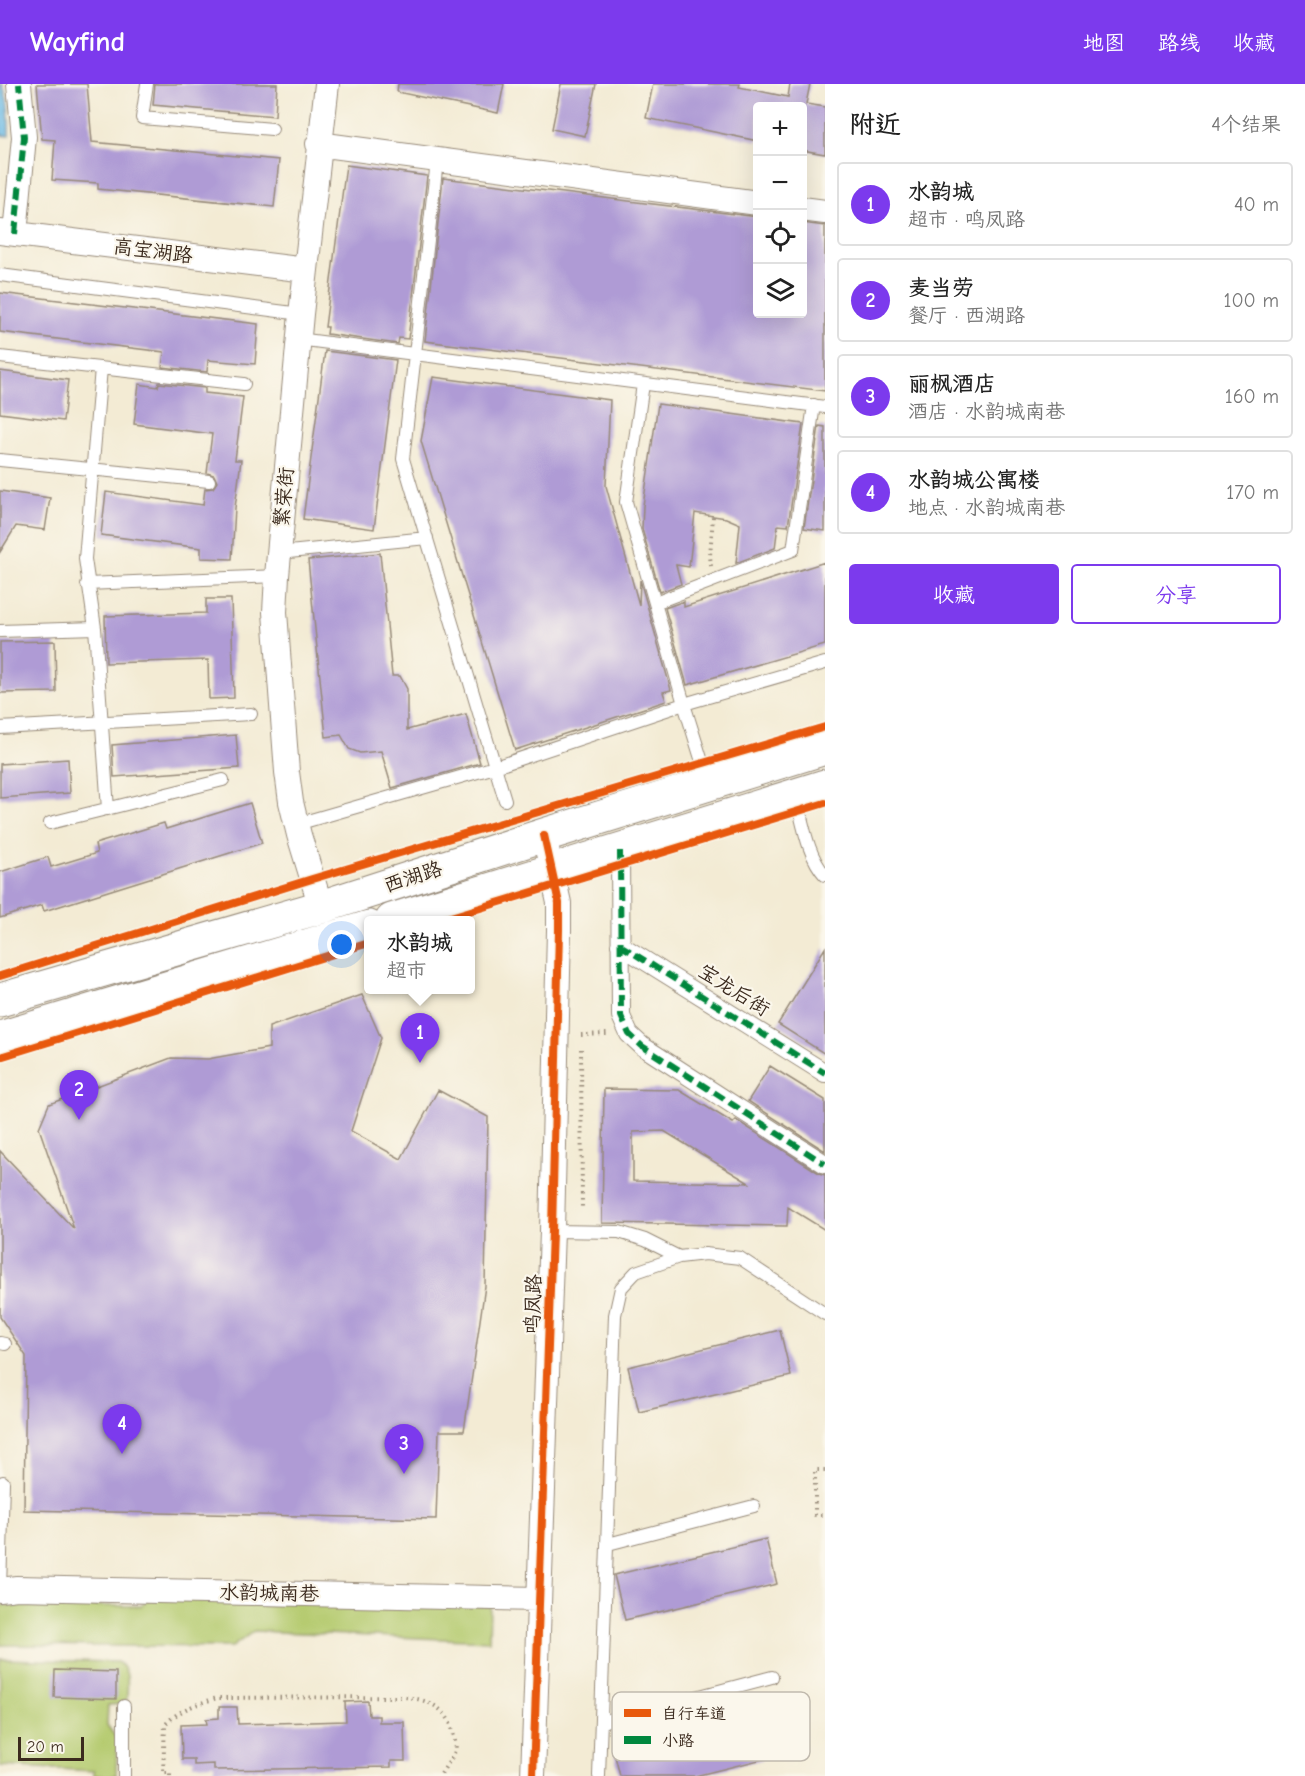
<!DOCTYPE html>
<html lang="zh">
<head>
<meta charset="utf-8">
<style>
	:root { --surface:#fff; --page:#f6f6f6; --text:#222; --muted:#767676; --line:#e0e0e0; --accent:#7c3aed }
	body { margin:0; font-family:"Comic Neue","LXGW WenKai TC",sans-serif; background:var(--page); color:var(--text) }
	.controls { position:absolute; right:18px; top:18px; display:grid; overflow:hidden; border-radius:6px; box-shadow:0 6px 24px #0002 }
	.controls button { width:54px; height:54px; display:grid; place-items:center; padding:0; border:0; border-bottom:2px solid var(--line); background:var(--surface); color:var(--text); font:30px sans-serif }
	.scale { position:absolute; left:18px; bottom:15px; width:66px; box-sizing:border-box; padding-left:6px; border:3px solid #3b2a1e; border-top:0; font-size:16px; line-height:21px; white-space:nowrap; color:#3b2a1e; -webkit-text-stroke:4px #fbf7ec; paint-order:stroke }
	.you { position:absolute; left:342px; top:861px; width:21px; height:21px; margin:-15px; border:4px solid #fff; border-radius:50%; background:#1a73e8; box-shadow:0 0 0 9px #1a73e833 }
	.badge { display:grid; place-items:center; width:39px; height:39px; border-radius:50%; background:var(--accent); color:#fff; font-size:20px; font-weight:700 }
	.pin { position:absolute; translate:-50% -50px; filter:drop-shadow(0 2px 3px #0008) }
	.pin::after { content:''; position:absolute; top:32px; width:21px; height:18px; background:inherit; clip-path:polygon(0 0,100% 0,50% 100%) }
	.popup { position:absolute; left:364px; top:832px; width:111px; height:78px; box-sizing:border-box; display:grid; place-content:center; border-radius:6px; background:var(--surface); filter:drop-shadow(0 2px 4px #0005); font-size:20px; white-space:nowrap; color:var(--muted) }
	.popup b { font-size:22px; color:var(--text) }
	.popup::after { content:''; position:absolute; left:50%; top:100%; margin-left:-12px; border:12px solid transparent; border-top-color:var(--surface) }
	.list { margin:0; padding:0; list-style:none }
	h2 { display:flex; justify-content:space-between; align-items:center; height:78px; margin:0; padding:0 24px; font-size:26px }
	h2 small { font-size:20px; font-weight:400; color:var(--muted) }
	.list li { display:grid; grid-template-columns:39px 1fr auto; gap:18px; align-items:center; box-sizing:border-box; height:84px; margin:0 12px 12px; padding:0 12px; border:2px solid var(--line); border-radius:6px }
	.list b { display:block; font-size:22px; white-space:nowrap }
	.list p { margin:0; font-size:20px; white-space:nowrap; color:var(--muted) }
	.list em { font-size:20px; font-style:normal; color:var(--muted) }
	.actions { display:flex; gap:12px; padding:18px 24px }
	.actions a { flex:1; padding:14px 0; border:2px solid var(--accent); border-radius:6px; text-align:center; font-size:21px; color:var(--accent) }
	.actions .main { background:var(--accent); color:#fff }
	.icon { flex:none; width:33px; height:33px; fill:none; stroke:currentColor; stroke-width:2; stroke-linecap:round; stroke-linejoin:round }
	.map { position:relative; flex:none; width:825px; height:1692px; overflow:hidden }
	header { display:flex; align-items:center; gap:36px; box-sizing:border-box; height:84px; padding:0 30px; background:var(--accent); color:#fff }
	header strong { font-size:28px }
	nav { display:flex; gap:33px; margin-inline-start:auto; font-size:21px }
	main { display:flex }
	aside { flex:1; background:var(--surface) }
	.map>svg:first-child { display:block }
	.green { fill:#b5cb6f; stroke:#787a46; stroke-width:1.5 }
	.water { fill:#6ab9e4; stroke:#527281; stroke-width:1.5 }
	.building { fill:#af9bd5; fill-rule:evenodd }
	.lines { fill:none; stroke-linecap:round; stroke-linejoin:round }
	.service-casing { stroke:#978a79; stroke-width:14 }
	.pedestrian-casing { stroke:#978a79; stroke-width:20 }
	.minor-casing { stroke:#978a79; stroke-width:26 }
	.primary-casing { stroke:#978a79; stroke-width:35 }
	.path { stroke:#978a79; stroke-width:4; stroke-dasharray:1.5 4.5; stroke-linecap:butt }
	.service { stroke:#fff; stroke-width:12 }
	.pedestrian { stroke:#fff; stroke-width:18 }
	.minor { stroke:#fff; stroke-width:24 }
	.primary { stroke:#fff; stroke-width:33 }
	.quiet { stroke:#00873e; stroke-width:6; stroke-dasharray:12 6; stroke-linecap:butt }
	.cycleway-casing { stroke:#fbf7ec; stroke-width:11 }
	.cycleway { stroke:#e8590c; stroke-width:8 }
	.labels { text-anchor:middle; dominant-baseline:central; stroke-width:4.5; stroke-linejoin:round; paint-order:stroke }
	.street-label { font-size:20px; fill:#3b2a1e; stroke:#fbf7ec }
	.key { fill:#fbf7ec; stroke:#c1baae; stroke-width:1.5 }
	.key-label { font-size:16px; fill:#3b2a1e }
</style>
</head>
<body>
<header>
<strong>Wayfind</strong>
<nav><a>地图</a><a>路线</a><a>收藏</a></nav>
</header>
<main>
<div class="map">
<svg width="825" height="1692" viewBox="0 0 825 1692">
	<rect width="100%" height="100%" fill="#fbf7ec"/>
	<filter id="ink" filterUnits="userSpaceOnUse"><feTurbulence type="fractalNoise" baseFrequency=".0167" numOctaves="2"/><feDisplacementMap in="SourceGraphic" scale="12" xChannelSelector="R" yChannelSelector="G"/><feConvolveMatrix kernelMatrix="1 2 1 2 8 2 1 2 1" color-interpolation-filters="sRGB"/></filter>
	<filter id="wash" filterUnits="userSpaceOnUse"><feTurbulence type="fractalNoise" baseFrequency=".008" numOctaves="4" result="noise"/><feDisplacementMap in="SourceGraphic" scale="24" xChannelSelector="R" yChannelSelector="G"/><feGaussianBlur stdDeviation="1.35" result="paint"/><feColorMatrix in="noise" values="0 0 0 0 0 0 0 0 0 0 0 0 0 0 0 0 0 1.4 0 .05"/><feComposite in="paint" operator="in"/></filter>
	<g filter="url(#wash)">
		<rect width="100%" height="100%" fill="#f3ebd4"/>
		<path class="green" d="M 151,1513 L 490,1522 L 489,1557 L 254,1547 L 232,1563 L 0,1561 L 0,1521 L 141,1522 Z
			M 0,1575 L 117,1578 C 131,1585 127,1601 127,1615 L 121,1620 L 108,1621 L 107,1641 L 117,1655 L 116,1692 L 94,1692 L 94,1687 L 0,1682 Z"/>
		<path class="water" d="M 0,0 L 2,0 C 10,16 9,35 9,52 L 0,51 Z"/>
		<g id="blocks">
			<path class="building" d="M 37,0 L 87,0 L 92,58 L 279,76 L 274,123 L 98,105 L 98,99 L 52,96 L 55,56 L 42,55 Z
				M 155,0 L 277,0 L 275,32 L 153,21 Z
				M 398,0 L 504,0 L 498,29 L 397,8 Z
				M 561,0 L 596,0 L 585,52 L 552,45 Z
				M 653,0 L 740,0 L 739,3 L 788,13 L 790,0 L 810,0 L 806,20 L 825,23 L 825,70 L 802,66 L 802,22 L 758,22 L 758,57 L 646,34 Z
				M 346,81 L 427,92 L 408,255 L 399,254 L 398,260 L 327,250 L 328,243 L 325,243 Z
				M 443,94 L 758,133 L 758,230 L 802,230 L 802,139 L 825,142 L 825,307 L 425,257 Z
				M 0,209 L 258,240 L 255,280 L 208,276 L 207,288 L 162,283 L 164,268 L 0,248 Z
				M 325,267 L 396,276 L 374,445 L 303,435 Z
				M 0,287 L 68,296 L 63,337 L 0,329 Z
				M 433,293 L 610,316 L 606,402 L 639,521 L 640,496 L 671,606 L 663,608 L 666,617 L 515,666 L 421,357 Z
				M 159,299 L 205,304 L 205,309 L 243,313 L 235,376 L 241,376 L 235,424 L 232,475 L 201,474 L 201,464 L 101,451 L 106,408 L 203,421 L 205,405 L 213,404 L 217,398 L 214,391 L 207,389 L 212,350 L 134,340 L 139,300 L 158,303 Z
				M 658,320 L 803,340 L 788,442 L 778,441 L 775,464 L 736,479 L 740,440 L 726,434 L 695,429 L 689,483 L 676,481 L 681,500 L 660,508 L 642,445 L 643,422 Z
				M 819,342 L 825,343 L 825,447 L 804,444 Z
				M 0,407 L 50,414 L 45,446 L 16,442 L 0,468 Z
				M 380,469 L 392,592 L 400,592 L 407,605 L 407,646 L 466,630 L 480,679 L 392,704 L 381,667 L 360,669 L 349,665 L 341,651 L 326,653 L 308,476 Z
				M 825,478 L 825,561 L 687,601 L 665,524 L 684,517 L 684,523 Z
				M 206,515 L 231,515 L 234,614 L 209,615 L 208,576 L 106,579 L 105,532 L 206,529 Z
				M 55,557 L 56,608 L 0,609 L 0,558 Z
				M 236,651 L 239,684 L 114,693 L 112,661 Z
				M 68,675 L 70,709 L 0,714 L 0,680 Z
				M 250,719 L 262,759 L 44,827 L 42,821 L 0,834 L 0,788 L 48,773 L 51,783 L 97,769 L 95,760 L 164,739 L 166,745 Z
				M 825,864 L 825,970 L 778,940 Z
				M 362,911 L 381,954 L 351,1047 L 401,1075 L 438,1006 L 488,1033 L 485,1202 L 464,1347 L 439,1347 L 436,1435 L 24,1426 L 26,1272 L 0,1233 L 0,1067 L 74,1145 L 39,1044 L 49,1020 L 171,974 L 208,975 L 269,964 L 269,943 Z
				M 770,982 L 825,1016 L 825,1067 L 748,1017 Z
				M 604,1005 L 679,1006 L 733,1039 L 736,1036 L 819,1089 L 825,1091 L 825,1146 L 788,1123 L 787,1142 L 602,1139 ZM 664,1047 L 749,1099 L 633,1097 L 633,1048 Z
				M 780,1246 L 791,1292 L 639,1328 L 628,1283 Z
				M 766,1455 L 777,1500 L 625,1536 L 614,1491 Z
				M 55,1586 L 116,1588 L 116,1615 L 54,1613 Z
				M 368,1617 L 369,1632 L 379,1632 L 379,1638 L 404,1638 L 405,1677 L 391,1677 L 391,1683 L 214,1686 L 214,1680 L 194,1681 L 194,1675 L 182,1675 L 181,1641 L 207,1640 L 206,1635 L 219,1634 L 219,1623 L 237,1623 L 238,1640 L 346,1637 L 345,1618 Z
				M 764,1627 L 775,1672 L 695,1692 L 620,1692 L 613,1664 Z"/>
		</g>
	</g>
	<g filter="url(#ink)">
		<use href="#blocks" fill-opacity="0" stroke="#978a79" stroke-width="1.5"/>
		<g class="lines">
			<defs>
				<path id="service" d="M 147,0 L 142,34 L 272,45
					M 437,77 L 403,375 L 505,716
					M 0,191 L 301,230
					M 298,255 L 825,323
					M 0,273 L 244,300
					M 101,284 L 85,475 L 95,544 L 108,725
					M 643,300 L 626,418 L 684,620 L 709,700
					M 0,376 L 209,397
					M 279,469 L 427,454
					M 87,500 L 277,492
					M 655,519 L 793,466 L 814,321
					M 0,547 L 95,544
					M 0,644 L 251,630
					M 796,713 C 803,738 807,771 825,791
					M 50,739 L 223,696
					M 297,740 L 495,683 L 684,620 L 825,579
					M 552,1147 L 619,1148 L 645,1156 L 679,1173
					M 0,1259 L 5,1260
					M 608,1460 L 754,1422
					M 0,1506 L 3,1398
					M 601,1638 L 772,1593
					M 124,1692 L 124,1622
					M 599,1692 L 615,1231 L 621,1204 L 636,1188 L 679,1173 L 705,1170 L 740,1174 L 825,1230"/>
				<path id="pedestrian" d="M 620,767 L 621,932 L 629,950 L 642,962 L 825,1080
					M 620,861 L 825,989"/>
				<path id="minor" d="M 318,60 L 758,119
					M 802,125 L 825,128
					M 0,148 L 306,186
					M 15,150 L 24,53 L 19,0
					M 321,823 L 299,751 L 291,718 L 287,688 L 275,528 L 277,492 L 301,230 L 327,0
					M 0,1506 L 17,1504 L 539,1515
					M 533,1692 L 552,1147 L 559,846 L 559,819 L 544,751"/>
				<path id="primary" d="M 392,836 L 825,702
					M 0,916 L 321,823 L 544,751 L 825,664
					M 0,954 L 369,843"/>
			</defs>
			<use href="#service" class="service-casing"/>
			<use href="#pedestrian" class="pedestrian-casing"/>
			<use href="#minor" class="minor-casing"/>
			<use href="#primary" class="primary-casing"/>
			<path class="path" d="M 711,482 L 710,472 L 713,432
				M 581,951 L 607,950
				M 581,965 L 582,1127
				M 825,1386 L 815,1386 L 815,1431 L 825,1431
				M 170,1692 L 170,1689 L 163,1689 L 165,1641 C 179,1625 197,1620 217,1614 L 402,1613 C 425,1614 448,1623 453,1648 C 454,1654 457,1661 455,1667 C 452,1675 444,1684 440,1692"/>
			<use href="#service" class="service"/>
			<use href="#pedestrian" class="pedestrian"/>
			<use href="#minor" class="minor"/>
			<use href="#primary" class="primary"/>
			<path class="quiet" d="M 15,150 L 24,53 L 19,0
				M 620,767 L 621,932 L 629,950 L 642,962 L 825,1080
				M 620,861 L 825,989"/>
			<defs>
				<path id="cycleway" d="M 441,836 L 825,719
					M 0,892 L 312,795 L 825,643
					M 0,973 L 369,859
					M 533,1692 L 552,1147 L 559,846 L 559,819 L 544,751"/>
			</defs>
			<use href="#cycleway" class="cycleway-casing"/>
			<use href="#cycleway" class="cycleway"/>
		</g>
	</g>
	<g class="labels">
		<g class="street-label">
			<text transform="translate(153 167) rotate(7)">高宝湖路</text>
			<text transform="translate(284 413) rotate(-85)">繁荣街</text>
			<text transform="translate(413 793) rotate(-18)">西湖路</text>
			<text transform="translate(734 906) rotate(32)">宝龙后街</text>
			<text transform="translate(533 1220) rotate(-88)">鸣凤路</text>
			<text transform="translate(269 1509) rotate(1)">水韵城南巷</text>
		</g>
	</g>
	<rect x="612" y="1608" width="198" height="69" rx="9" class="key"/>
	<rect x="624" y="1625" width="27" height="8" fill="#e8590c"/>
	<rect x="624" y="1652" width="27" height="8" fill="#00873e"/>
	<g class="key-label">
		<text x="662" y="1635">自行车道</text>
		<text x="662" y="1662">小路</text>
	</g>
</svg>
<div class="controls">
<button>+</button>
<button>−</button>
<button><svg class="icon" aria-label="locate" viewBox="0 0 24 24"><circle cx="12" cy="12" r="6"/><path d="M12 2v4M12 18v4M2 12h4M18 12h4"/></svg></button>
<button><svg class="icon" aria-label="layers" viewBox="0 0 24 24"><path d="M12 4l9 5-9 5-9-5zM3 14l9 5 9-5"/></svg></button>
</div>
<div class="scale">20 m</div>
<div class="you"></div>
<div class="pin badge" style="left:420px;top:979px">1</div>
<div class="popup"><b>水韵城</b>超市</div>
<div class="pin badge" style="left:79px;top:1036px">2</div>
<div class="pin badge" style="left:404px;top:1390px">3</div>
<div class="pin badge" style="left:122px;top:1370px">4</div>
</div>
<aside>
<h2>附近<small>4个结果</small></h2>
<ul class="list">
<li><span class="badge">1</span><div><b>水韵城</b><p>超市 · 鸣凤路</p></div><em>40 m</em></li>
<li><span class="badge">2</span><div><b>麦当劳</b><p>餐厅 · 西湖路</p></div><em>100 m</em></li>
<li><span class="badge">3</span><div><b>丽枫酒店</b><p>酒店 · 水韵城南巷</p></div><em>160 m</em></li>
<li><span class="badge">4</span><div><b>水韵城公寓楼</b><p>地点 · 水韵城南巷</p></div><em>170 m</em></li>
</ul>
<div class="actions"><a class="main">收藏</a><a>分享</a></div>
</aside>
</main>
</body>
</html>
